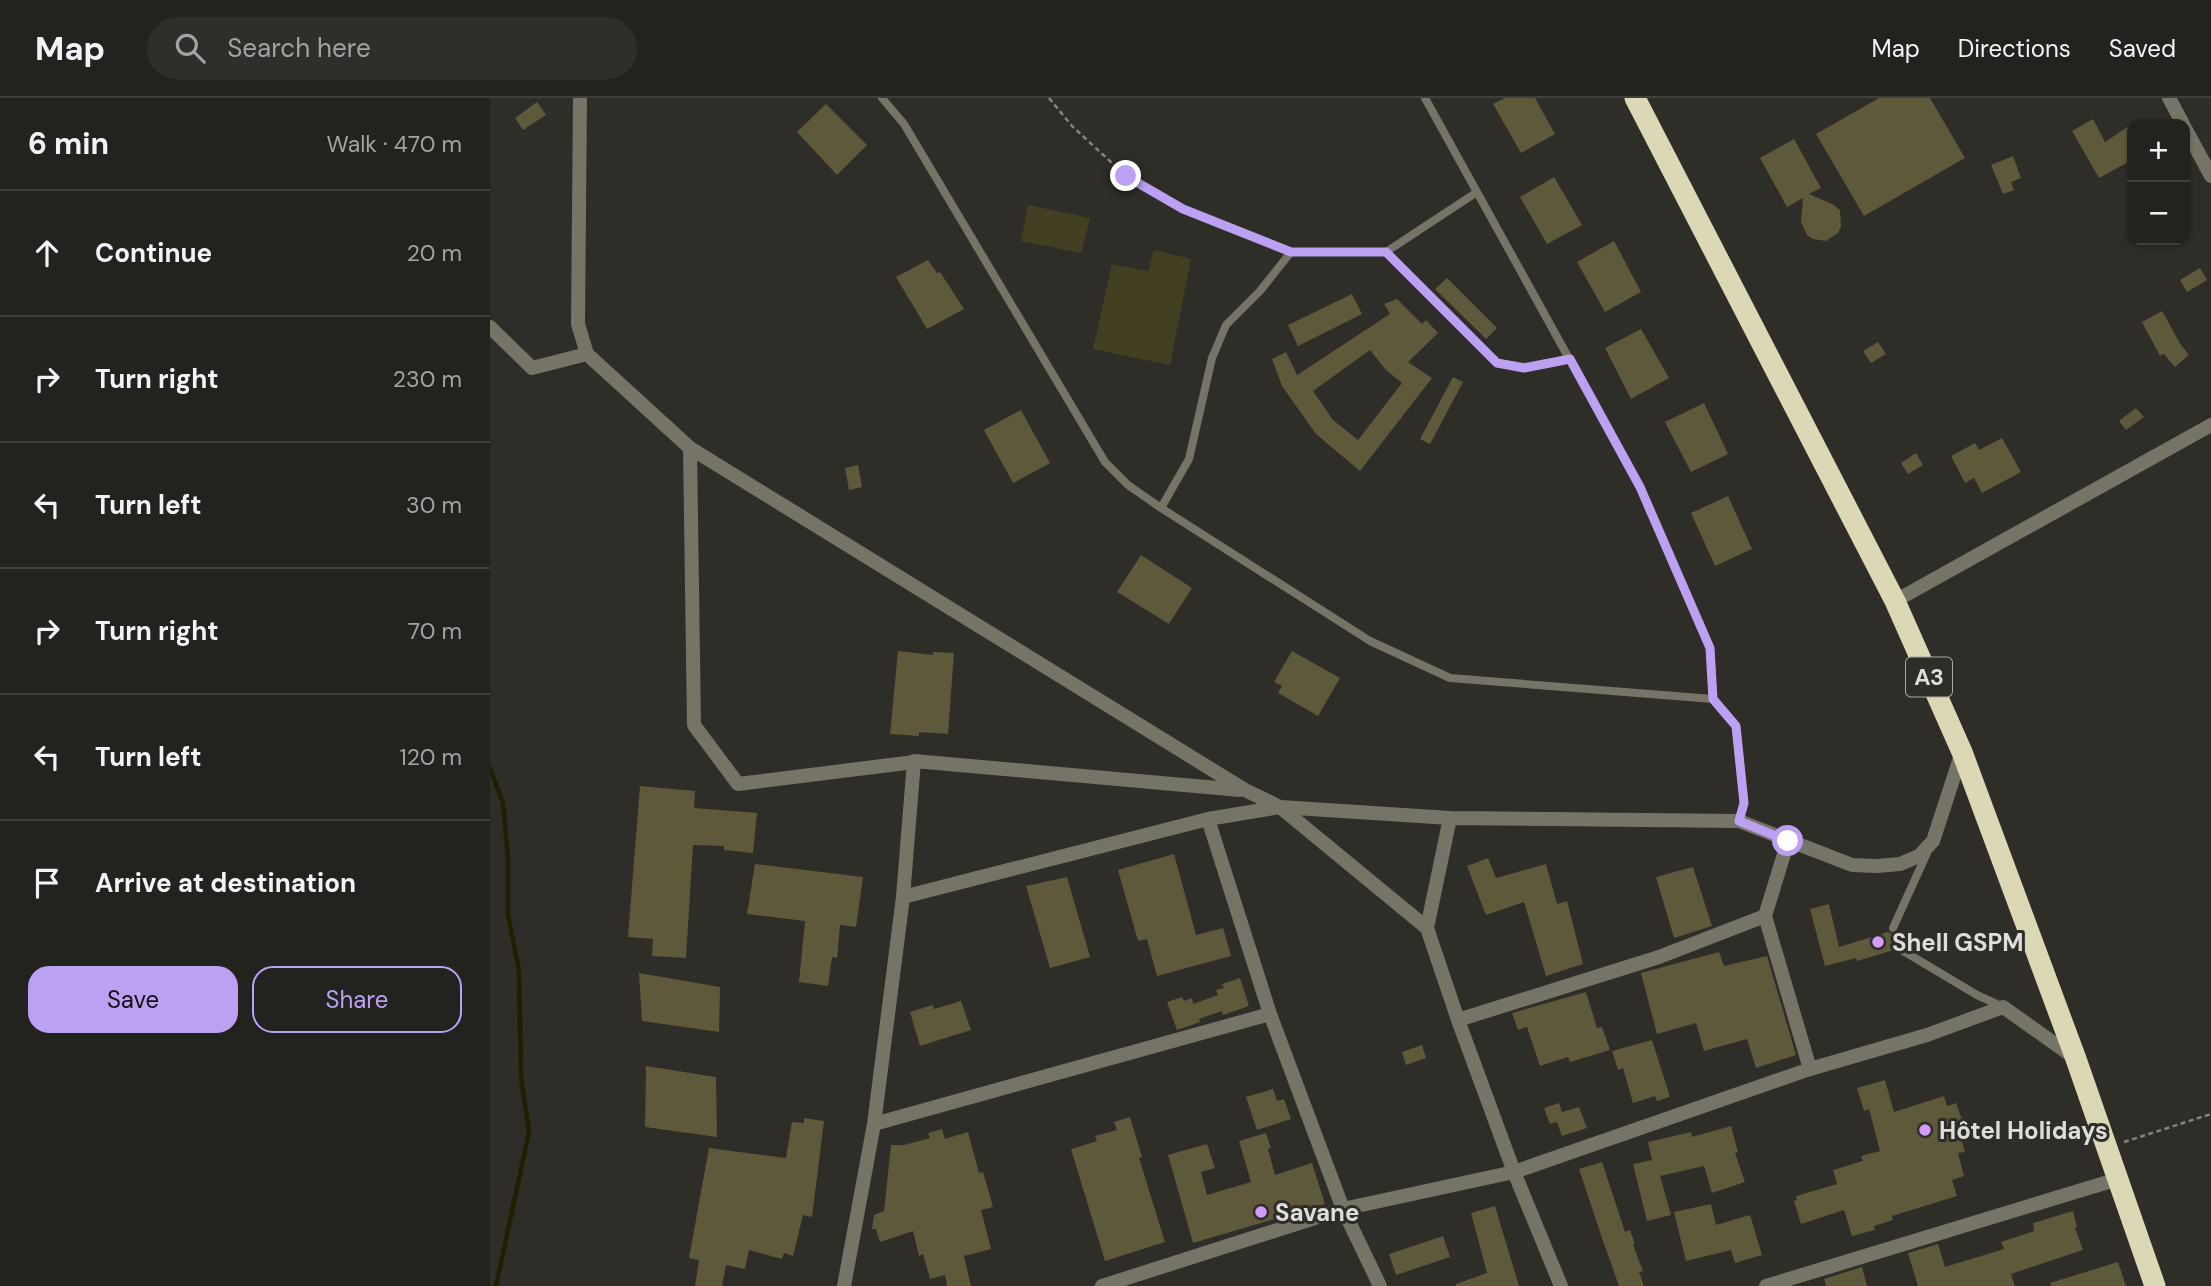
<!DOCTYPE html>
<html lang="en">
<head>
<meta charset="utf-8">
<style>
	:root { --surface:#22221e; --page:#2e2f2b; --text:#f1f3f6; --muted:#a2a4a4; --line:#3f3f3c; --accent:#bca0f2 }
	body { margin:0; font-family:"DM Sans",sans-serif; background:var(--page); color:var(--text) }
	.controls { position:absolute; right:21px; top:21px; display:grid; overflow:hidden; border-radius:14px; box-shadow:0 2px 5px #0004 }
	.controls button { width:63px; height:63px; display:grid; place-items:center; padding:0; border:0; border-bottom:2px solid var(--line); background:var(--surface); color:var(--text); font:35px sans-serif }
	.stop { position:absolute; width:21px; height:21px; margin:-16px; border:5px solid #bca0f2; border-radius:50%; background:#fff }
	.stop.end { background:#bca0f2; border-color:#fff; box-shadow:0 2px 7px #0008 }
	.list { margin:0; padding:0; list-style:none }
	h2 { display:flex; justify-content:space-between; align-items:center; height:91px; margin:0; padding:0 28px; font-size:30px }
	h2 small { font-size:23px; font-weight:400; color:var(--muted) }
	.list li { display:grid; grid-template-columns:46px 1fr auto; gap:21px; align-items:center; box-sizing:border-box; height:126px; padding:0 28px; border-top:2px solid var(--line) }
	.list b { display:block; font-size:26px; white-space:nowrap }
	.list em { font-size:23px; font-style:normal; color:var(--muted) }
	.actions { display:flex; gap:14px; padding:21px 28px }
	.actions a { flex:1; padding:16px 0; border:2px solid var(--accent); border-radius:21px; text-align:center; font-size:24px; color:var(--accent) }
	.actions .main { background:var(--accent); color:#111 }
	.icon { flex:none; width:38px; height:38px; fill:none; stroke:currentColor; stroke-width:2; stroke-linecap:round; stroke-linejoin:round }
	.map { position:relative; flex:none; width:1721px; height:1188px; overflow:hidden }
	header { display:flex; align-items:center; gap:42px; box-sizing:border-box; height:98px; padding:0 35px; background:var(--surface); border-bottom:2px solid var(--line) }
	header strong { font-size:33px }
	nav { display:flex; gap:38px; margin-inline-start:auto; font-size:24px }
	.search { width:490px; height:63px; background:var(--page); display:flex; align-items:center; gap:18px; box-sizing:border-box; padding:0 24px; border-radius:38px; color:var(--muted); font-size:26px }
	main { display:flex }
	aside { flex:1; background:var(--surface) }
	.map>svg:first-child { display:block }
	.green { fill:#433f23 }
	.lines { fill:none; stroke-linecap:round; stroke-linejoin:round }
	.stream { stroke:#221e01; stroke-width:4.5 }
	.building { fill:#5d593a; fill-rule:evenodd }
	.path { stroke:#858480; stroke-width:2.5; stroke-dasharray:5 3.5; stroke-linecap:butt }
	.lane { stroke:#767466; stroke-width:8 }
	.street { stroke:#767466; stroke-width:14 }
	.highway { stroke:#dcd7b4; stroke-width:21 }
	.route { stroke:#bca0f2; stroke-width:9 }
	.poi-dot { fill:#d59bfa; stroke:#2e2d28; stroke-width:2.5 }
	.labels { text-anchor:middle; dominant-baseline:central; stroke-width:6; stroke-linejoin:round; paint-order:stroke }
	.shield { fill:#2e2d28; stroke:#a9a8a5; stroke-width:2 }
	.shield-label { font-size:23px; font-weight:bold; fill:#deddda }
	.poi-label { font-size:24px; font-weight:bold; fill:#deddda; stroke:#2e2d28; text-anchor:start }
</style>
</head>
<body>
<header>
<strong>Map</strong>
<div class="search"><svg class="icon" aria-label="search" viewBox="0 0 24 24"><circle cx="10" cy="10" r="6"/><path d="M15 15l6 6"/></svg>Search here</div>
<nav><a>Map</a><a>Directions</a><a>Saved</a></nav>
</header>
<main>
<aside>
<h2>6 min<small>Walk · 470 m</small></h2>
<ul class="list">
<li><svg class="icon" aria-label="ahead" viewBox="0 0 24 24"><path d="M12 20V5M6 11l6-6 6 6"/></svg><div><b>Continue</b></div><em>20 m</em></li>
<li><svg class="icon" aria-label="right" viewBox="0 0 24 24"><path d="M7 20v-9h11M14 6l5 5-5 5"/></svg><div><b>Turn right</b></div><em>230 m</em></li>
<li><svg class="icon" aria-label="left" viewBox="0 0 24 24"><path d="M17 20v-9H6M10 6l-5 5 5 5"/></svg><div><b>Turn left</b></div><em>30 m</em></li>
<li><svg class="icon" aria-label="right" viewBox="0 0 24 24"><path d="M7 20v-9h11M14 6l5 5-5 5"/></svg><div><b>Turn right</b></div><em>70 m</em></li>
<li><svg class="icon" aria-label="left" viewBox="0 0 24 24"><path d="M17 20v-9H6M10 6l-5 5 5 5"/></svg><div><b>Turn left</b></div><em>120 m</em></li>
<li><svg class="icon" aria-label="arrive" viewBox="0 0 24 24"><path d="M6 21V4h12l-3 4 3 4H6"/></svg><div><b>Arrive at destination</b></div></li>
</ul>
<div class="actions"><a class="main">Save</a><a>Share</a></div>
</aside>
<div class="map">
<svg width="1721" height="1188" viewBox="0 0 1721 1188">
	<rect width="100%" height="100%" fill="#2e2d28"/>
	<path class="green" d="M 538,107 L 600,120 L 591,155 L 531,143 Z
		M 664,152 L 701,161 L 680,267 L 603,251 L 622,166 L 658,173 Z"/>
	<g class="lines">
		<path class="stream" d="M 0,670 L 13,705 L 18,760 L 18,817 L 29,872 L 31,979 L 39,1034 L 6,1188"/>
	</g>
	<path class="building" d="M 1015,0 L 1045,0 L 1065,36 L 1031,55 L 1003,6 Z
		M 1389,0 L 1440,0 L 1475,60 L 1374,118 L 1326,36 Z
		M 47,4 L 56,17 L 33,32 L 25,20 Z
		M 336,6 L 377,47 L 347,77 L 307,34 Z
		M 1603,21 L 1615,44 L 1642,26 L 1642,62 L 1609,80 L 1582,33 Z
		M 1304,41 L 1331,90 L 1319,96 L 1342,106 L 1350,112 L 1351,129 L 1348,135 L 1336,143 L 1323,141 L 1317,137 L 1311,124 L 1313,100 L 1297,109 L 1270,60 Z
		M 1523,58 L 1531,80 L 1521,84 L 1524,92 L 1513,96 L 1501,67 Z
		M 1064,79 L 1092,127 L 1057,146 L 1030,99 Z
		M 1124,143 L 1151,194 L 1115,214 L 1087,164 Z
		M 438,162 L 447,175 L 450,174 L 474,211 L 437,231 L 406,179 Z
		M 1710,170 L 1717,182 L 1697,194 L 1690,182 Z
		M 957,180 L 1007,230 L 996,241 L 945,191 Z
		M 862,196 L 872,216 L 808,248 L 798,227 Z
		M 907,201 L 932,226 L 936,222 L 948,235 L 918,264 L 942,280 L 870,373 L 826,336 L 792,288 L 782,261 L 796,254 L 807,277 L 900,216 L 894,206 ZM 880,252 L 895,271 L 912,285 L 868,342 L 843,322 L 823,293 Z
		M 1672,213 L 1691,247 L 1699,257 L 1685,269 L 1674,256 L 1670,258 L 1652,224 Z
		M 1151,231 L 1179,280 L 1141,301 L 1115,250 Z
		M 1388,244 L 1396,256 L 1381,265 L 1373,253 Z
		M 963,279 L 973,284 L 940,346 L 930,341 Z
		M 1214,305 L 1238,356 L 1201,374 L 1175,324 Z
		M 1646,310 L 1654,319 L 1636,332 L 1629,323 Z
		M 531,312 L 560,365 L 523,385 L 494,332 Z
		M 1512,340 L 1531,374 L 1492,395 L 1484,380 L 1475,385 L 1461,358 L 1485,345 L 1489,352 Z
		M 1426,355 L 1433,367 L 1418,376 L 1411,365 Z
		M 368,367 L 372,389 L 359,392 L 355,370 Z
		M 1238,398 L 1262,451 L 1225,468 L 1201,415 Z
		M 651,457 L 702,490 L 679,526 L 627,494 Z
		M 408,553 L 443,557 L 443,554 L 464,555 L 458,636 L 429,634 L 429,638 L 400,636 Z
		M 802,553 L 850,580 L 828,618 L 788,595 L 792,588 L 784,584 Z
		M 150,688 L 205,693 L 204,710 L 267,715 L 263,755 L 234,752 L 234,748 L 203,747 L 196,860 L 162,858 L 163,841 L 138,839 Z
		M 684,756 L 706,837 L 733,830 L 741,858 L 667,878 L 657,841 L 648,843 L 628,772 Z
		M 998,760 L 1006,780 L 1056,766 L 1067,806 L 1077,803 L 1093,866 L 1056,878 L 1034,804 L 996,817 L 977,768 Z
		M 265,766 L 373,779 L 366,829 L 350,827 L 347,860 L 342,859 L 338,888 L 309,884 L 315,823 L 257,816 Z
		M 1203,769 L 1222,828 L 1184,840 L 1166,779 Z
		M 577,779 L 600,859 L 560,870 L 536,788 Z
		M 1339,806 L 1349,849 L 1398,834 L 1403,836 L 1408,834 L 1412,845 L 1406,846 L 1404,852 L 1367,863 L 1366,860 L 1335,868 L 1320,811 Z
		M 1229,854 L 1234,868 L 1277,858 L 1306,957 L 1266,970 L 1257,941 L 1214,953 L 1206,925 L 1167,936 L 1151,875 Z
		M 149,875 L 230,889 L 229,934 L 152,923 Z
		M 750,880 L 759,908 L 733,917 L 732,913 L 709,921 L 710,924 L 687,932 L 677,904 L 692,899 L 694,903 L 702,900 L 703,906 L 728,897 L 726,892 L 734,890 L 732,886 Z
		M 1096,894 L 1107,930 L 1112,929 L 1120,952 L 1080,964 L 1078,959 L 1050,968 L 1037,929 L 1028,932 L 1022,915 Z
		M 471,903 L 481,932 L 430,948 L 420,914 L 443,907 L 444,911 Z
		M 1162,942 L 1180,999 L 1167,1003 L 1165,998 L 1143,1005 L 1133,970 L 1128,972 L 1122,953 Z
		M 932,947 L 936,960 L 916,967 L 912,954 Z
		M 156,968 L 226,979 L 227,1039 L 155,1029 Z
		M 1395,982 L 1404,1014 L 1454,998 L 1457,1008 L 1466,1005 L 1473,1024 L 1467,1026 L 1475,1054 L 1468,1055 L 1474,1078 L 1462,1082 L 1467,1098 L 1402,1118 L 1403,1122 L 1384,1128 L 1385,1132 L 1362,1138 L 1354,1112 L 1311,1126 L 1304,1103 L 1307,1102 L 1306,1098 L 1347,1086 L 1343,1072 L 1373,1063 L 1371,1058 L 1390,1053 L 1379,1011 L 1374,1013 L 1367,990 Z
		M 783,991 L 787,1003 L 794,1001 L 801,1021 L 767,1032 L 756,999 Z
		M 1069,1005 L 1072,1014 L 1089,1009 L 1097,1030 L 1072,1038 L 1067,1024 L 1060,1026 L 1054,1010 Z
		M 640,1019 L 652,1059 L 649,1060 L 675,1144 L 615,1163 L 581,1051 L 607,1043 L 605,1038 L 627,1032 L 624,1024 Z
		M 314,1020 L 334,1023 L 322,1119 L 313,1117 L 303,1158 L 294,1155 L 292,1161 L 259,1152 L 255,1171 L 236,1167 L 232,1188 L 205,1188 L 209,1162 L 199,1160 L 219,1050 L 296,1060 L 302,1024 L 314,1025 Z
		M 1241,1028 L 1248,1054 L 1245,1055 L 1255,1084 L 1222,1095 L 1214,1068 L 1170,1078 L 1181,1117 L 1157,1123 L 1143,1066 L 1162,1062 L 1158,1044 L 1201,1034 L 1202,1039 Z
		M 452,1031 L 455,1041 L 478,1034 L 489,1075 L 493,1074 L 503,1109 L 491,1112 L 501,1151 L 474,1158 L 481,1188 L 457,1188 L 455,1177 L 440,1181 L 433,1156 L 429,1158 L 423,1133 L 390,1144 L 386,1131 L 382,1131 L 384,1117 L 394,1113 L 401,1047 L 414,1047 L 440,1040 L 438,1035 Z
		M 776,1035 L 781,1050 L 778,1051 L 785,1077 L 822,1065 L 835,1106 L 703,1145 L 678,1057 L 717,1046 L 725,1070 L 711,1074 L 717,1097 L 761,1084 L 749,1043 Z
		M 1112,1064 L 1135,1134 L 1140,1132 L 1145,1146 L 1143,1147 L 1153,1173 L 1149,1174 L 1154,1188 L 1129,1188 L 1112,1140 L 1089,1071 Z
		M 1221,1106 L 1226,1127 L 1260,1117 L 1272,1157 L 1245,1165 L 1241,1152 L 1196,1163 L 1184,1114 Z
		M 1005,1108 L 1029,1188 L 966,1188 L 966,1186 L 997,1175 L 981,1115 Z
		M 1583,1113 L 1587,1129 L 1585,1130 L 1593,1152 L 1521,1176 L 1525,1188 L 1428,1188 L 1418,1155 L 1448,1146 L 1455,1169 L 1514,1151 L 1511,1144 L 1544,1133 L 1543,1125 Z
		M 953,1138 L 960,1159 L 906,1177 L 899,1156 Z
		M 1628,1164 L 1636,1188 L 1561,1188 L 1560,1185 Z
		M 1372,1169 L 1377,1188 L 1336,1188 L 1334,1181 Z"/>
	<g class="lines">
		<path class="path" d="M 559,0 L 582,28 L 636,78 L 693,111 L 790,150
			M 1634,1044 L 1721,1016"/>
		<path class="lane" d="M 392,0 L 414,26 L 615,364 L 638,387 L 671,410 L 880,543 L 960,580 L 1223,601
			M 935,0 L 1150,389 L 1220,550 L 1223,601 L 1246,628 L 1254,705 L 1249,723
			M 896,154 L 1007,265 L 1034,269 L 1080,261
			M 671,410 L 699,361 L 722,260 L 736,227 L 770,193 L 801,154 L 896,154 L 987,94
			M 1403,830 L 1437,755
			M 1410,851 L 1487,897 L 1513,909"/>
		<path class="street" d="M 90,0 L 88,226 L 97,256 L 200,350 L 755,692 L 790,709 L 960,720 L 1249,723 L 1362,767 L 1387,768 L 1410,766 L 1429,758 L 1443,743 L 1472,654
			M 1679,0 L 1693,26
			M 1695,30 L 1721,78
			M 0,229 L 42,270 L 97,256
			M 200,350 L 204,627 L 248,686 L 424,664
			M 1405,503 L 1721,327
			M 960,720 L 937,830 L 968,922 L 1024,1074 L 1071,1188
			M 718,721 L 780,916 L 853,1111 L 890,1188
			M 413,799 L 718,721 L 790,709 L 937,830
			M 1275,818 L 1320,971
			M 968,922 L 1169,859 L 1275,818 L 1298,743
			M 384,1026 L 780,916
			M 354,1188 L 384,1026 L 413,799 L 424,663 L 750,692
			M 612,1188 L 853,1111 L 1024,1074 L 1320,971 L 1437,937 L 1513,909 L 1585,960
			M 1276,1188 L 1628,1081"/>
		<path class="highway" d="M 1145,0 L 1405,503 L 1472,654 L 1586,961 L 1665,1188"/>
	</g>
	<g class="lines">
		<path class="route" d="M 636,78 L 693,111 L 801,154 L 896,154 L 1007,265 L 1034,270 L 1080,261 L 1150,389 L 1220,550 L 1223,601 L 1246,628 L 1254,705 L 1249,723 L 1298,743"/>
	</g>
	<g class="poi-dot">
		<circle cx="1388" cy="844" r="7"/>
		<circle cx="1435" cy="1032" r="7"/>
		<circle cx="771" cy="1114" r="7"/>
	</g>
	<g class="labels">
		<rect class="shield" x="1416" y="559.5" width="46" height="39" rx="5"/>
		<g class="shield-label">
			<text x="1439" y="579">A3</text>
		</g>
		<g class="poi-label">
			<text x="1402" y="844">Shell GSPM</text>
			<text x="1449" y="1032">Hôtel Holidays</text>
			<text x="785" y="1114">Savane</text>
		</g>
	</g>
</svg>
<div class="controls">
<button>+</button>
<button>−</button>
</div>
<div class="stop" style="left:1298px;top:743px"></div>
<div class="stop end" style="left:636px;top:78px"></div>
</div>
</main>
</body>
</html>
